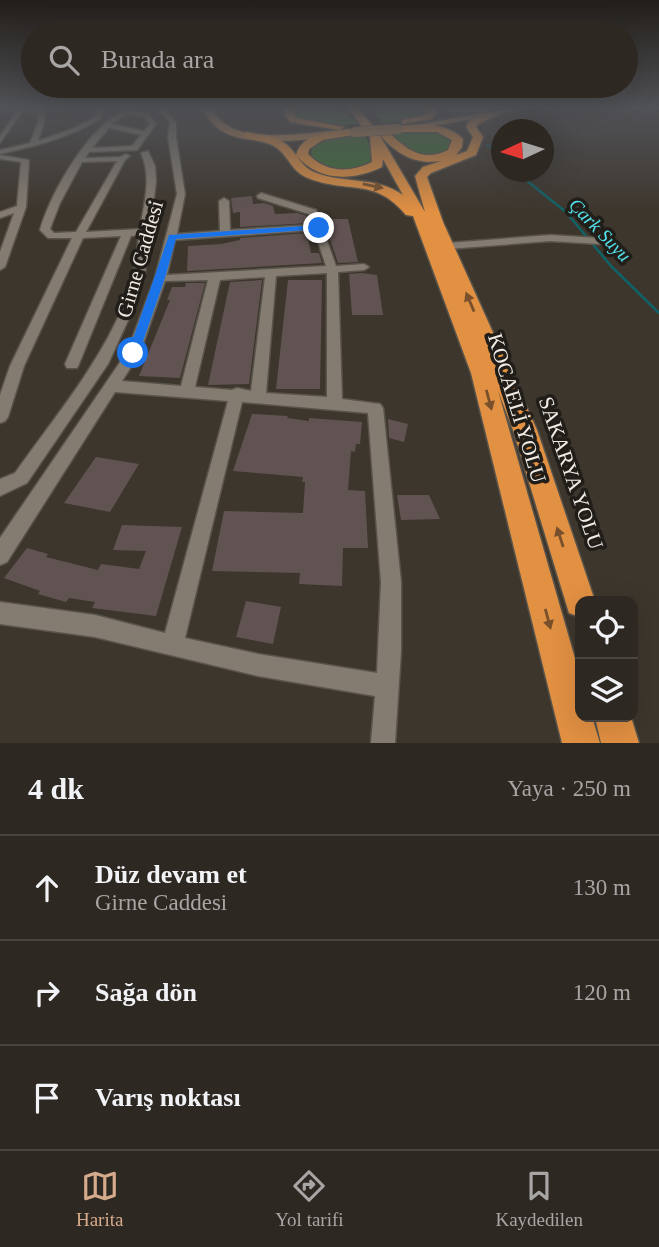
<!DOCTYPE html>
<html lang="tr">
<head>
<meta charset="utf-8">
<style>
	:root { --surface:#2e2822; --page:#36302a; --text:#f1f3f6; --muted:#a7a6a5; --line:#494440; --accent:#d6ab8b }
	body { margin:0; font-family:Georgia,serif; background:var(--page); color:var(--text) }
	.controls { position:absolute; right:21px; bottom:21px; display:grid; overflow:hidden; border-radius:14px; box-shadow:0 7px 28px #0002 }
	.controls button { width:63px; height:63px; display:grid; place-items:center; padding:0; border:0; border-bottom:2px solid var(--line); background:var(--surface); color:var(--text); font:35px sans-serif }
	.compass { position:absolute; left:491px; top:119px; width:63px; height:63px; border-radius:50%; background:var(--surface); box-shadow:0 7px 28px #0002; rotate:266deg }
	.stop { position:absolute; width:21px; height:21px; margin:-16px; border:5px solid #1a73e8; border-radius:50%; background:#fff }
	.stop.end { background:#1a73e8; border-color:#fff; box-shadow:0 2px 7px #0008 }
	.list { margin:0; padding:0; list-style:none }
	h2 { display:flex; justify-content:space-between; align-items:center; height:91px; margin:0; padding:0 28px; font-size:30px }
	h2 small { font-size:23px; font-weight:400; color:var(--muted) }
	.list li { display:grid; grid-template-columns:46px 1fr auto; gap:21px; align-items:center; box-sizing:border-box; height:105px; padding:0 28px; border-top:2px solid var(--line) }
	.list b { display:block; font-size:26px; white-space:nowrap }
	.list p { margin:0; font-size:23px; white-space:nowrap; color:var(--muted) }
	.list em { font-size:23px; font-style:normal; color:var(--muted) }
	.icon { flex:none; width:38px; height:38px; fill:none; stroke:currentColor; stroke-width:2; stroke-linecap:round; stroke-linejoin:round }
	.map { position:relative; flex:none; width:659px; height:743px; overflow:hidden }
	.search { position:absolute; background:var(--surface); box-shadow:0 7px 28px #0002; left:21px; right:21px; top:21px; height:77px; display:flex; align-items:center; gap:18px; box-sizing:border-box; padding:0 24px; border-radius:38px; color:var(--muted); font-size:26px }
	.sheet { height:406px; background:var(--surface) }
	nav { display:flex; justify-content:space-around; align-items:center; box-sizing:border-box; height:98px; border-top:2px solid var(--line); background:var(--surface); font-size:19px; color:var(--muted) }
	nav a { display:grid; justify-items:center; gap:4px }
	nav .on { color:var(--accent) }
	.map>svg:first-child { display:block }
	.green { fill:#3e7037 }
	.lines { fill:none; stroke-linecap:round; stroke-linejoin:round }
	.stream-far1 { stroke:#0f6368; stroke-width:2 }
	.stream { stroke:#0f6368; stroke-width:2.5 }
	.building { fill:#615352 }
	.minor-casing { stroke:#59544b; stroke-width:3 }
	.major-casing { stroke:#59544b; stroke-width:3 }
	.highway-casing { stroke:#59544b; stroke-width:3 }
	.minor { fill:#847c71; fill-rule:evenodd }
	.major { fill:#bc8855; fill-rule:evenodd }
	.highway { fill:#e29042; fill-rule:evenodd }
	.major-bridge-casing { stroke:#59544b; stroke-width:11; stroke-linecap:butt }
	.major-bridge { stroke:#bc8855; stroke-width:10 }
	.oneway { fill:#78512c }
	.route { fill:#1a73e8 }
	.labels { text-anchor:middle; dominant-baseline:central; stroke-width:7; stroke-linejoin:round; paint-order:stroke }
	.far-water-label { font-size:19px; font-style:italic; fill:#52e2ec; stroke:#211e1a }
	.street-label { font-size:21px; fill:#f1ece6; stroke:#211e1a }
</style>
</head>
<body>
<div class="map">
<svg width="659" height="743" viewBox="0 0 659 743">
	<rect width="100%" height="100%" fill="#3d362d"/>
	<path class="green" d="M 296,108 C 320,108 340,105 358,124 L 332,126 L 298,121 L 291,111 Z
		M 370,108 L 421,108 L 427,113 L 411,121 L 382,123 Z
		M 389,131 L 439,132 L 454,140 L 452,151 C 421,159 409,157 389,131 Z
		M 364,134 L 376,156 L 365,171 L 329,169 L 311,156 L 312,147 L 319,141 L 333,137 Z"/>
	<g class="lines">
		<path class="stream-far1" d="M 487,145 L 502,154"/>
		<path class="stream" d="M 516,172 L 566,212 L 611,266 L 659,313"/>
	</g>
	<path class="building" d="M 252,196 L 253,204 L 264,203 L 273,206 L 275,214 L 297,213 L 307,216 L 309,223 L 240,227 L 240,212 L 233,213 L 231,198 Z
		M 323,219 L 348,219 L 358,262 L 338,263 Z
		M 307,233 L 311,253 L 319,253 L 322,263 L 187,271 L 188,246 L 221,244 L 240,240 L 240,238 Z
		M 361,273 L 377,275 L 383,315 L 352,315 L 349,274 Z
		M 262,280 L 249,384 L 208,385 L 230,282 Z
		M 288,280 L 322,280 L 320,389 L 276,389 Z
		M 186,283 L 205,283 L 180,378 L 139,376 L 170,300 L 167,300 L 172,287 L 185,287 Z
		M 252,414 L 288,416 L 287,418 L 309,421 L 309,418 L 362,422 L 360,444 L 356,444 L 355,452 L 351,451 L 348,490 L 365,491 L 368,548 L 343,548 L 342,586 L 299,584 L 300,573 L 212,571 L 224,511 L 303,513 L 305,482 L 302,482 L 303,477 L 233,471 Z
		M 388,419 L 408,424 L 404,442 L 389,438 Z
		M 96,457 L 139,464 L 110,512 L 64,503 Z
		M 397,495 L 429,495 L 440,519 L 401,520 Z
		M 122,525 L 182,527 L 156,616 L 92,608 L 95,602 L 69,598 L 66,602 L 38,594 L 40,591 L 4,578 L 27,548 L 48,554 L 46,557 L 98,570 L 101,564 L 139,569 L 146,551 L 113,550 Z
		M 246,601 L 281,607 L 273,644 L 236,637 Z"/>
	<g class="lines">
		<defs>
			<path id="minor" d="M 19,108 L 25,108 L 0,143 L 0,136 Z
				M 38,108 L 44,108 L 44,123 L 38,141 L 72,129 L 95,117 L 97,108 L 103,108 L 100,119 C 69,138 35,146 0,154 L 0,150 L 30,143 L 38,123 Z
				M 157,108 L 163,108 L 176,122 L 176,137 L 185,194 L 177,234 L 220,231 L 219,201 L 224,198 L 229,201 L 230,230 L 312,225 L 309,214 L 258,198 L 257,196 L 261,193 L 316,210 L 336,266 L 364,264 L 369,267 L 364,270 L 338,272 L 342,399 L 380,404 L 383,408 L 401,582 L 401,651 L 395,743 L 371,743 L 375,696 L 258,676 L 95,637 L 0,624 L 0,602 L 95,615 L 165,633 L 228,401 L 115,392 L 7,562 L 0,565 L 0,538 L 127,352 L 155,278 L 177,194 L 168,137 L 170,122 ZM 314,230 L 326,266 L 167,275 L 175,240 ZM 327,273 L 327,397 L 266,393 L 276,276 ZM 265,277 L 251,391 L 237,388 L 232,390 L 195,387 L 220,280 ZM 208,280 L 181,386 L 122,381 L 140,353 L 165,281 ZM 242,402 L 368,413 L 381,582 L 377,673 L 258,654 L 185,638 Z
				M 124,111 L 148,113 L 156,124 L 137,150 L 89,152 L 85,158 L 120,157 L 126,154 L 130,156 L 125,160 L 86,232 L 140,229 C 144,203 152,178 141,153 L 148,151 L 155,166 L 156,181 L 145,273 L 136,303 L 108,364 L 27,483 L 0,496 L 0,479 L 15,473 C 54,418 98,366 124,304 C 133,282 136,258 139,235 L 131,236 L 79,364 L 77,368 L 67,368 L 65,364 L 121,236 L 83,238 L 24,366 L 8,417 L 5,421 L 0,423 L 0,395 L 10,366 L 72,238 L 48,238 L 40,230 C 51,192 89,126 124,111 ZM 126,114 L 144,116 L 150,124 L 144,131 L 112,124 ZM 109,128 L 141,135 L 132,146 L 92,148 ZM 117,161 L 76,232 L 54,233 L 50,229 L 60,203 L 82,162 Z
				M 0,155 L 29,160 L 26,207 L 5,267 L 0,270 L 0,252 L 14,213 L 0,218 L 0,212 L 17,206 L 21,162 L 0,159 Z
				M 550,235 L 599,238 L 604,241 L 599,244 L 550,241 L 448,249 L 443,246 L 448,243 Z"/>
			<path id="major" d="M 202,108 L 210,108 C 215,113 219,120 225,124 C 251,144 317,132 349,129 L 354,132 L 349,135 C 314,138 249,150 219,129 C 212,124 206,115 202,108 Z
				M 511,108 L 529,108 L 406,131 L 401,128 Z"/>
			<path id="highway" d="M 287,108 L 297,108 L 294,114 L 297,118 L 344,127 L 339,130 L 290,122 L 284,114 Z
				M 348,108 L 358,108 L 376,130 L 385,128 C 402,146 421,164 448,150 L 452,140 L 437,132 L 398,132 L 394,131 L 394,127 C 417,123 446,122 463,139 L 462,147 L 456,155 L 467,151 L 473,137 L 466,127 L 470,120 L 497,110 L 502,113 L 478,124 L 476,127 L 483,137 L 476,155 L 431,173 L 427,177 L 443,222 L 537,430 L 595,601 L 580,601 L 580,617 L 569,613 L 513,430 L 498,391 L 580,676 L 580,717 L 592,717 L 600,743 L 562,743 L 471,373 L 413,216 L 406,215 C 375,177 348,194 308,178 C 292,172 289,157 277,148 C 267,140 252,142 242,135 L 247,132 C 259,135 273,135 283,142 C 296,150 300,166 314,172 C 343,184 376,176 403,195 L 383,159 L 382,167 C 353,181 318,182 296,155 C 303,131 334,132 355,129 L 359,130 L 359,134 L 323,140 L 309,149 L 308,154 C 326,173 350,173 372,162 L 370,137 ZM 379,134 C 396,153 413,165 441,161 L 423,167 L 415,176 L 425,212 Z
				M 422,108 L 432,108 L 437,113 L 431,119 L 402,124 L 402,120 L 425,115 L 427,113 Z
				M 445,108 L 492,108 L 487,111 L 450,111 Z
				M 595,717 L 631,717 L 639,743 L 601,743 Z"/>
		</defs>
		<use href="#minor" class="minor-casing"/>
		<use href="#major" class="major-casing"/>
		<use href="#highway" class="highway-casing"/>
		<use href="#minor" class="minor"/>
		<use href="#major" class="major"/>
		<use href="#highway" class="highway"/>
		<defs>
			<path id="major-bridge" d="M 355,132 L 398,129"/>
		</defs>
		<use href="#major-bridge" class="major-bridge-casing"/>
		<use href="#major-bridge" class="major-bridge"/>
	</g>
	<defs><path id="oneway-solid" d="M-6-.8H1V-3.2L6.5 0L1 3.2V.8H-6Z" transform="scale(1.75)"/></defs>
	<g class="oneway">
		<use href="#oneway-solid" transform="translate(373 186) rotate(12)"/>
		<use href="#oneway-solid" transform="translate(470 302) rotate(-113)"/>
		<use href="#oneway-solid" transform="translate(489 400) rotate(75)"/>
		<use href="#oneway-solid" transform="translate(560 537) rotate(-108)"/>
		<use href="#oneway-solid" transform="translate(548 619) rotate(75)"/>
	</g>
	<linearGradient id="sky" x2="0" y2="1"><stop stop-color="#221e19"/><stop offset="0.51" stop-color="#515257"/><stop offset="1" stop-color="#515257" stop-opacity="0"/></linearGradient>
	<rect width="659" height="212" fill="url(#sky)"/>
	<path class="route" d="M 319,225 L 322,229 L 176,239 L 165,278 L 139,353 L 137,356 L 129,356 L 128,353 L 169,235 Z"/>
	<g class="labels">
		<g class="far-water-label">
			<text transform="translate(600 230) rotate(46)">Çark Suyu</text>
		</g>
		<g class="street-label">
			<text transform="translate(140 259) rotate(-74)">Girne Caddesi</text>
			<text transform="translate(517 408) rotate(73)">KOCAELİ YOLU</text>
			<text transform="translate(571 473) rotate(71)">SAKARYA YOLU</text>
		</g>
	</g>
</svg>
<div class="controls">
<button><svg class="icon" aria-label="locate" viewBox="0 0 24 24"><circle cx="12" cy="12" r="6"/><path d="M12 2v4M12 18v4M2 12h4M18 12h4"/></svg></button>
<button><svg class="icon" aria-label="layers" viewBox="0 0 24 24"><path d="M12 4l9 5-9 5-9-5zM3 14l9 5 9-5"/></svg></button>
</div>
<svg class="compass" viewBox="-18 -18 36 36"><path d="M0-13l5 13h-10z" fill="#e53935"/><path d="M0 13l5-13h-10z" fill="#a7a6a5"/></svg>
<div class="stop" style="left:133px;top:353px"></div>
<div class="stop end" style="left:319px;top:228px"></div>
<div class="search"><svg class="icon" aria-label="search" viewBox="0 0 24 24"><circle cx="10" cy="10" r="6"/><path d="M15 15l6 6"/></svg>Burada ara</div>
</div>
<section class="sheet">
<h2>4 dk<small>Yaya · 250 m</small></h2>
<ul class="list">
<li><svg class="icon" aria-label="ahead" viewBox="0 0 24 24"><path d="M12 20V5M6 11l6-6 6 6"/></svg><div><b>Düz devam et</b><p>Girne Caddesi</p></div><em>130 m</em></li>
<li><svg class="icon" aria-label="right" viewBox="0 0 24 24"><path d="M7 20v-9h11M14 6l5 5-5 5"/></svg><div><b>Sağa dön</b></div><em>120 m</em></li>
<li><svg class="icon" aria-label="arrive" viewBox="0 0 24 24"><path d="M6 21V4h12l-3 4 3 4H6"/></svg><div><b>Varış noktası</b></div></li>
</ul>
</section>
<nav>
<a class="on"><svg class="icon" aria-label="map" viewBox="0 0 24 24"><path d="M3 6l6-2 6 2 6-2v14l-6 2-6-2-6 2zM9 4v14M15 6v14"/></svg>Harita</a>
<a><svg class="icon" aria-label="directions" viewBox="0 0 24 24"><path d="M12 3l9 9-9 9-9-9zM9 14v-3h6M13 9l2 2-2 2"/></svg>Yol tarifi</a>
<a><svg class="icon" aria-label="saved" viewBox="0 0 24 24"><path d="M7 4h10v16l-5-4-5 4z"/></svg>Kaydedilen</a>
</nav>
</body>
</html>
